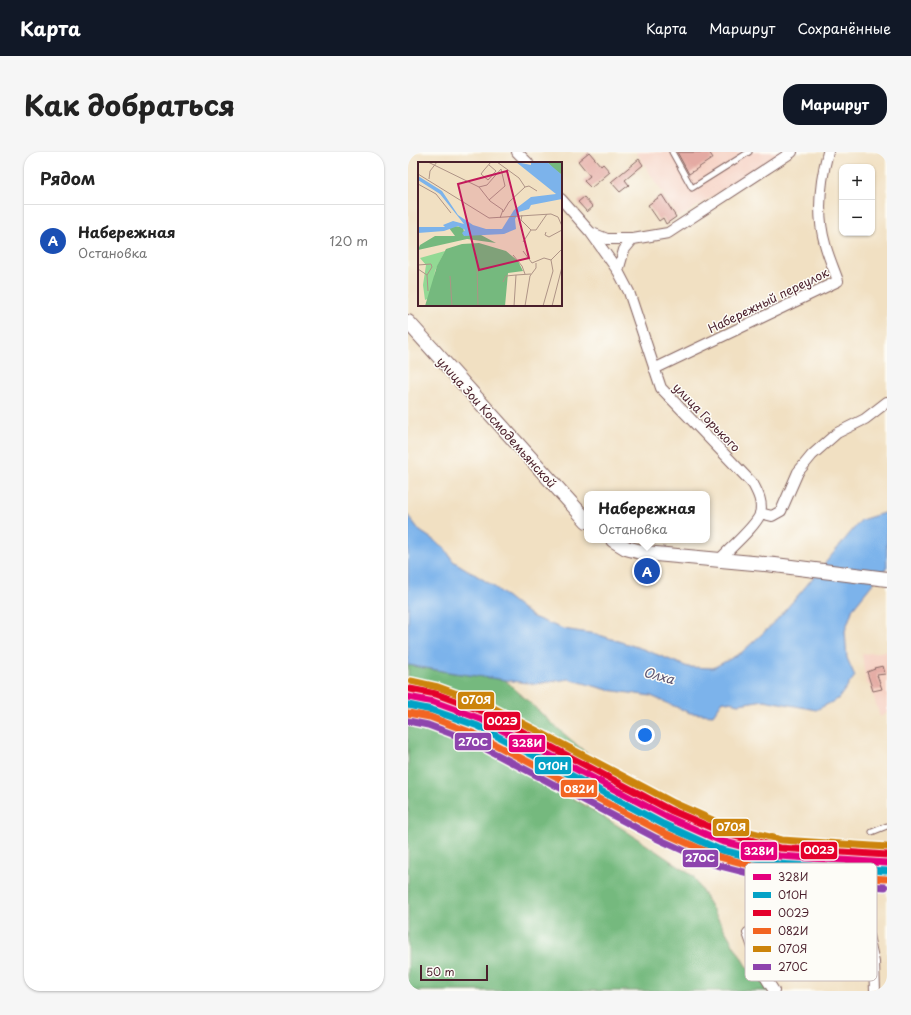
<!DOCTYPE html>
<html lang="ru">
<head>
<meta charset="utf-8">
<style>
	:root { --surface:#fff; --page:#f6f6f6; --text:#222; --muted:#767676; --line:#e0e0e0; --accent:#111827 }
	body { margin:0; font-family:"Playpen Sans",sans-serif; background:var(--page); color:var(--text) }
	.controls { position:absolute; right:12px; top:12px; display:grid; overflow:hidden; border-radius:8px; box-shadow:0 1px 3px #0004 }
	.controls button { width:36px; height:36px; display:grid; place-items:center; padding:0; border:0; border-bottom:1px solid var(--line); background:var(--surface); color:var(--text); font:20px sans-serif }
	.scale { position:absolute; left:12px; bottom:10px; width:68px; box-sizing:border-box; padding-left:4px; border:2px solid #4a1f2b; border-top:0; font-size:11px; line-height:14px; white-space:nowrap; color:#4a1f2b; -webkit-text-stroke:3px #fdfcf7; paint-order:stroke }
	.you { position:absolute; left:237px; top:583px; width:14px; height:14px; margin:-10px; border:3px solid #fff; border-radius:50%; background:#1a73e8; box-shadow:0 0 0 6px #1a73e833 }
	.badge { display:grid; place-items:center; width:26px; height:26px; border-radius:50%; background:var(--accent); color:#fff; font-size:13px; font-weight:700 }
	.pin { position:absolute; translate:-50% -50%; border:2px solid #fff; box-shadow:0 1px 4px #0006 }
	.popup { position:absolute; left:176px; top:339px; width:126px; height:52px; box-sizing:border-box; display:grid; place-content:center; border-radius:8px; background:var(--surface); filter:drop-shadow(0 1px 3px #0005); font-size:13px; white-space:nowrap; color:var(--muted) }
	.popup b { font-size:15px; color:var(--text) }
	.popup::after { content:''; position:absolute; left:50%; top:100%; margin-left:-8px; border:8px solid transparent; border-top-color:var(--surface) }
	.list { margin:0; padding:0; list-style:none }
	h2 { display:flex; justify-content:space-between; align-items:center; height:52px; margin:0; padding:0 16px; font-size:17px }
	h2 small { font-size:13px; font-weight:400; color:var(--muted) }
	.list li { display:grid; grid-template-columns:26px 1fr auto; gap:12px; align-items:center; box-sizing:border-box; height:72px; padding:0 16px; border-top:1px solid var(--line) }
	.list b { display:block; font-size:15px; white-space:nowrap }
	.list p { margin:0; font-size:13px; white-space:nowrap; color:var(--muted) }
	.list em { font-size:13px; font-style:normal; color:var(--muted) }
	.map { position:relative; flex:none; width:479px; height:839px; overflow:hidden; border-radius:16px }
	header { display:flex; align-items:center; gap:24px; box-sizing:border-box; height:56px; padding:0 20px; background:var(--accent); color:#fff }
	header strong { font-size:19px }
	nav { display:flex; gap:22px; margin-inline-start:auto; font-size:14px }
	.intro { display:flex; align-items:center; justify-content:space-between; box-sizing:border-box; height:96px; padding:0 24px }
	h1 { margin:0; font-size:28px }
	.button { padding:10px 18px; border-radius:16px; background:var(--accent); color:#fff; font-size:14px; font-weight:700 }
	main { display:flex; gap:24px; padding:0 24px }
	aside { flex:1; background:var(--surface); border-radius:16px; box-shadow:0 1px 3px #0004 }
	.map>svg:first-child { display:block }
	.built { fill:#f6d2c4 }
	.forest { fill:#75b97e; stroke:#606c54 }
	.water { fill:#7cb3eb; stroke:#63698b }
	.building { fill:#e4aaa3 }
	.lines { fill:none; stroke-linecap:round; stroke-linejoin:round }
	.service-casing { stroke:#846360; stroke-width:7 }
	.minor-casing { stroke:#846360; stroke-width:12 }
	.secondary-casing { stroke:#846360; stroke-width:16 }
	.service { stroke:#fff; stroke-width:5 }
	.minor { stroke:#fff; stroke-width:10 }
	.secondary { stroke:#fff; stroke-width:14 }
	.rail-1-casing { stroke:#fdfcf7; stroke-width:10 }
	.rail-2-casing { stroke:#fdfcf7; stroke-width:10 }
	.rail-3-casing { stroke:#fdfcf7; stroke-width:10 }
	.rail-4-casing { stroke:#fdfcf7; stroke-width:10 }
	.rail-5-casing { stroke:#fdfcf7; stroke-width:10 }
	.rail-6-casing { stroke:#fdfcf7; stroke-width:10 }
	.rail-1 { stroke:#e5007d; stroke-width:7 }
	.rail-2 { stroke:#04a2c6; stroke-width:7 }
	.rail-3 { stroke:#e4002b; stroke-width:7 }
	.rail-4 { stroke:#f26522; stroke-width:7 }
	.rail-5 { stroke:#cc840b; stroke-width:7 }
	.rail-6 { stroke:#8e44ad; stroke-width:7 }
	.labels { text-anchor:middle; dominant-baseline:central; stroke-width:3; stroke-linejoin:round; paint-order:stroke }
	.street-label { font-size:12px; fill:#4a1f2b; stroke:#fdfcf7 }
	.water-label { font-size:13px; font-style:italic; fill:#5c536e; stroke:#fdfcf7 }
	.inset-road { fill:none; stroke:#ae9386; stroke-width:1 }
	.view { fill:#c2185b; fill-opacity:0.15; stroke:#c2185b; stroke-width:2 }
	.inset-edge { fill:none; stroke:#4a1f2b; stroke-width:2 }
	.key { fill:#fdfcf7; stroke:#c7baba; stroke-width:1 }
	.key-label { font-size:11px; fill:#4a1f2b }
	.line-badge { stroke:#fdfcf7; stroke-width:1.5 }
	.badge-label { font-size:11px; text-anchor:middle; font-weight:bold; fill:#fff }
</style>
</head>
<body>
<header>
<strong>Карта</strong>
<nav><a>Карта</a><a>Маршрут</a><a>Сохранённые</a></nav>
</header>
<div class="intro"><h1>Как добраться</h1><a class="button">Маршрут</a></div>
<main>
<aside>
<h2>Рядом<small></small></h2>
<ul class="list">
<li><span class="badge" style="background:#1a4fb4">A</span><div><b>Набережная</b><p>Остановка</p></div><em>120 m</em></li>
</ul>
</aside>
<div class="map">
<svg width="479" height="839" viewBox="0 0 479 839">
	<rect width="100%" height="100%" fill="#fdfcf7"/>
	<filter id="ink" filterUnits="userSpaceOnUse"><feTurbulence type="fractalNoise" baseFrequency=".025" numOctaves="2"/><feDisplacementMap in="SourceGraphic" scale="8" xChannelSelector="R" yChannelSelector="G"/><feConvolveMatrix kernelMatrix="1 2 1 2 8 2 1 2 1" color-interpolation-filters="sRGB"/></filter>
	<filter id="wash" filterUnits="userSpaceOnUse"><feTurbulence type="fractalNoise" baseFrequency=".012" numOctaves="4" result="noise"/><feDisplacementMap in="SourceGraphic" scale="16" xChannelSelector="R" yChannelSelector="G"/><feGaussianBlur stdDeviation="0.9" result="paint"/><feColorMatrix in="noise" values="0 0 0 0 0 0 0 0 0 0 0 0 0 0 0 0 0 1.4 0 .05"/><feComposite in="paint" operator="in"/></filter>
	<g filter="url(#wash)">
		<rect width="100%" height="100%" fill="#f1e0c2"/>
		<path class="built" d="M 228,0 L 374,0 L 271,66 Z
			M 479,499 L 479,561 L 472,565 L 462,533 L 458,532 L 454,502 Z"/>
		<path class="forest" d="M 0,513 L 46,521 L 96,527 L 147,574 L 214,632 L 93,569 L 31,543 L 0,534 Z
			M 0,574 L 60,588 L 123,620 L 215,677 L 285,724 L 338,814 L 367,839 L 0,839 Z"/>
		<path class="water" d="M 479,360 L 479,416 L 474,420 L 445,456 L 437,479 L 439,506 L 447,524 L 430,547 L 408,558 L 356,548 L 331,552 L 315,549 L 305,563 L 282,561 L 243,544 L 200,538 L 161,527 L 127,532 L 46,521 L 0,513 L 0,363 L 12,379 L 36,395 L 45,409 L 84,433 L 125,465 L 155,477 L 188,482 L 235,497 L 280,515 L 305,516 L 333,501 L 365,472 L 393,440 L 453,368 Z"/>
		<g id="blocks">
			<path class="building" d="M 181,0 L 193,14 L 195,12 L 202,20 L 183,36 L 176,29 L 182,24 L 170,9 Z
				M 269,0 L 301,0 L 305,6 L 281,22 Z
				M 231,7 L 235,13 L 217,28 L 221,33 L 212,40 L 203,30 Z
				M 254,43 L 268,65 L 258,72 L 255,66 L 251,69 L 240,53 Z
				M 176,45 L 185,55 L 179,60 L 170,50 Z
				M 475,514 L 477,522 L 469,523 L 474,537 L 465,539 L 459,520 L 467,517 L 466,516 Z"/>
		</g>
	</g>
	<g filter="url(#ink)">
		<use href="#blocks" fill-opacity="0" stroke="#846360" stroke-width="1"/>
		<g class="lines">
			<defs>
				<path id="service" d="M 264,0 L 284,36 L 341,0
					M 464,680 L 479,674"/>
				<path id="minor" d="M 109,0 L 120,11
					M 153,47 L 183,81 L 210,119 L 221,140 L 253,236 L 345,332 C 350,341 355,351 352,362 C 349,373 320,398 311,408
					M 184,81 L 199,87 L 225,87 L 260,81 L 384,0
					M 210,119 L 216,98 L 225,87
					M 246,217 L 430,129 C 426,117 420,104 417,92 C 408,61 412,30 420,0
					M 352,361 L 364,364 L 373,359 L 390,320 L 404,303 L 429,281 L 457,267 L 479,250
					M 445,762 L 460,784 L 466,810 L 467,839
					M 340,781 L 354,820 L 366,839"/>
				<path id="secondary" d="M 0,170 L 179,369
					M 205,388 L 218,396 L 237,401 L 367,413 L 479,427"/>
			</defs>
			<use href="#service" class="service-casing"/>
			<use href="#minor" class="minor-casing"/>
			<use href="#secondary" class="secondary-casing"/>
			<use href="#service" class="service"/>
			<use href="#minor" class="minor"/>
			<use href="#secondary" class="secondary"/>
			<defs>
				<path id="rail-1" d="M 0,545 L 26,550 L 73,567 L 259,665 L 313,689 L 371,704 L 479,711"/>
				<path id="rail-2" d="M 0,553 L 24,558 L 70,574 L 255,672 L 310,697 L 370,712 L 478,719"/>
				<path id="rail-3" d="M 2,537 L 28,542 L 77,560 L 262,658 L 316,681 L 372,696 L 479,703"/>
				<path id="rail-4" d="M 0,561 L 22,565 L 67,582 L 252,679 L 308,704 L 368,720 L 478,727"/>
				<path id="rail-5" d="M 3,529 L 30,535 L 80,553 L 266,651 L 318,674 L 374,688 L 479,695"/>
				<path id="rail-6" d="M 0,569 L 20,573 L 63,589 L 248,686 L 305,712 L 367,728 L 477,735"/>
			</defs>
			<use href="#rail-1" class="rail-1-casing"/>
			<use href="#rail-2" class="rail-2-casing"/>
			<use href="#rail-3" class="rail-3-casing"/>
			<use href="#rail-4" class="rail-4-casing"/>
			<use href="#rail-5" class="rail-5-casing"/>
			<use href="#rail-6" class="rail-6-casing"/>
			<use href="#rail-1" class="rail-1"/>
			<use href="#rail-2" class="rail-2"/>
			<use href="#rail-3" class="rail-3"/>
			<use href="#rail-4" class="rail-4"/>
			<use href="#rail-5" class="rail-5"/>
			<use href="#rail-6" class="rail-6"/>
		</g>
	</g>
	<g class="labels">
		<g class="street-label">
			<text transform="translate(360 148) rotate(-26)">Набережный переулок</text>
			<text transform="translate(299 265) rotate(46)">улица Горького</text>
			<text transform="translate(89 270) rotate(48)">улица Зои Космодемьянской</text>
		</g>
		<g class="water-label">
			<text transform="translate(251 523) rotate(15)">Олха</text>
		</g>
	</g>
	<g transform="translate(10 10)">
		<rect width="144" height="144" fill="#f1e0c2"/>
		<path d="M 27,89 L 17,109 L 14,135 L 7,138 L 5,123 L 8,103 L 2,96 Z" fill="#92d994"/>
		<path d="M 129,0 L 144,0 L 144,13 L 136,7 ZM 35,64 L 45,65 L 46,70 L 63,73 L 78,81 L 49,77 L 0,88 L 2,83 L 17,74 L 37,74 L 31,66 ZM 61,81 L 88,89 L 100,99 L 105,109 L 90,111 L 87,144 L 7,144 L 19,104 L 28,87 L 44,82 Z" fill="#75b97e"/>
		<path d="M 98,0 L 113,3 L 113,0 L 129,0 L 144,13 L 144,37 L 113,43 L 111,47 L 101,50 L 97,57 L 98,67 L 86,72 L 46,74 L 44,71 L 47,68 L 40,64 L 26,69 L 0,71 L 0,65 L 27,65 L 25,63 L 35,59 L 46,62 L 22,32 L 0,18 L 0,14 L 24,29 L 40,53 L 55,63 L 68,67 L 84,67 L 96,48 L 113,35 L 138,32 Z" fill="#7cb3eb"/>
		<path class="inset-road" d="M 10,0 L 61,25 L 72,39 L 85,48 L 82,56M 79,0 L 101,16 L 107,25M 71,3 L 78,9 L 70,18 L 63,12 L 66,8 L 73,0M 0,12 L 71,56 L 133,52 L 140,55 L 144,64M 11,17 L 12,9 L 19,0M 0,22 L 18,32 L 33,51M 61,25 L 69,23 L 83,7M 107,25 L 111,24 L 119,29M 71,38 L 87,24 L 83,7M 85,50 L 91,40 L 107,25M 104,53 L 103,58 L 113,68 L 118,68 L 129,52M 128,70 L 127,73 L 131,75 L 144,68M 105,80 L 113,68M 105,89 L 114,101 L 126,96 L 133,98 L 135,109 L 125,144M 95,93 L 104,104 L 107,112M 133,98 L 144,87M 59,102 L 60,144M 0,103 L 13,102 L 14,105 L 9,113 L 0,107M 9,113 L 10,129M 32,114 L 34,144M 85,120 L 88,114 L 98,113M 96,144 L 98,113 L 113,112M 107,144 L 112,114 L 118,106 L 118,101M 134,144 L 144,105"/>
		<path class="view" d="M 89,9 L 111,96 L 61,108 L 40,22 Z"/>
		<rect width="144" height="144" class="inset-edge"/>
	</g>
	<rect x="337" y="711" width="132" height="118" rx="6" class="key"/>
	<rect x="345" y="722" width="18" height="6" fill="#e5007d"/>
	<rect x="345" y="740" width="18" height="6" fill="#04a2c6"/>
	<rect x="345" y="758" width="18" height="6" fill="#e4002b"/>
	<rect x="345" y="776" width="18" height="6" fill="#f26522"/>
	<rect x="345" y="794" width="18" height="6" fill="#cc840b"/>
	<rect x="345" y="812" width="18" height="6" fill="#8e44ad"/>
	<g class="key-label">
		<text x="370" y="729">328И</text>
		<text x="370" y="747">010Н</text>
		<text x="370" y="765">002Э</text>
		<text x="370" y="783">082И</text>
		<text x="370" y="801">070Я</text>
		<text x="370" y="819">270С</text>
	</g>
	<g class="line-badge">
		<rect x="49" y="539" width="38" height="19" rx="4" fill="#cc840b"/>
		<rect x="75" y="559" width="38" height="20" rx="4" fill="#e4002b"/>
		<rect x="46" y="580" width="38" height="19" rx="4" fill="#8e44ad"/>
		<rect x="100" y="582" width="38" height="19" rx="4" fill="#e5007d"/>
		<rect x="126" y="604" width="38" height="19" rx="4" fill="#04a2c6"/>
		<rect x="152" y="627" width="38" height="19" rx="4" fill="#f26522"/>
		<rect x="304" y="666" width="38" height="19" rx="4" fill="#cc840b"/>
		<rect x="392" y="689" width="38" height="19" rx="4" fill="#e4002b"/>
		<rect x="332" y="689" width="38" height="20" rx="4" fill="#e5007d"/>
		<rect x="274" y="697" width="37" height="19" rx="4" fill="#8e44ad"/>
	</g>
	<g class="badge-label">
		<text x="68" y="552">070Я</text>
		<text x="94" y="573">002Э</text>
		<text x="65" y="594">270С</text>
		<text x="119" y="595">328И</text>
		<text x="145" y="618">010Н</text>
		<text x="171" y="641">082И</text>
		<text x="323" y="679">070Я</text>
		<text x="411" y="702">002Э</text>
		<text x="351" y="703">328И</text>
		<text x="292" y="710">270С</text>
	</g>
</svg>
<div class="controls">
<button>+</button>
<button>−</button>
</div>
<div class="scale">50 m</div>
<div class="you"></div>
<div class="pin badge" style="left:239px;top:419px;background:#1a4fb4">A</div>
<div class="popup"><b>Набережная</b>Остановка</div>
</div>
</main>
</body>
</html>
